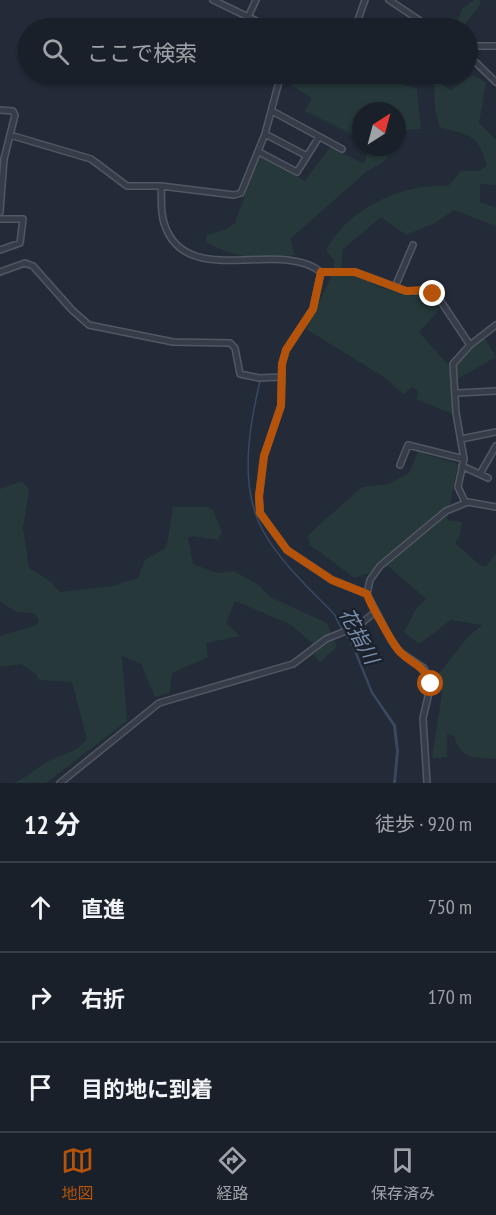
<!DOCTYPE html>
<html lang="ja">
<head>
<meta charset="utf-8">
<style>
	:root { --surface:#1a202a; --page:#272d36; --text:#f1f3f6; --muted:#9fa3a8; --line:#383e47; --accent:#b45309 }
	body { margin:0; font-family:"PT Sans Narrow","Noto Sans JP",sans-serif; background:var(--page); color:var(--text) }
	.compass { position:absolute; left:352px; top:102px; width:54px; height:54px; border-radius:50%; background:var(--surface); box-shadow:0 2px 4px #0004; rotate:36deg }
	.stop { position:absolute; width:18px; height:18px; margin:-14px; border:4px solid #b45309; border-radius:50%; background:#fff }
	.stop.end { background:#b45309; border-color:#fff; box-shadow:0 2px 6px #0008 }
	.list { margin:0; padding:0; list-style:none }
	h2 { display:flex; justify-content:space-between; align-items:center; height:78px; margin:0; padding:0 24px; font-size:26px }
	h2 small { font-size:20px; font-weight:400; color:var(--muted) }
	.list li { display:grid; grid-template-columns:39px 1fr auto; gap:18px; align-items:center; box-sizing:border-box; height:90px; padding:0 24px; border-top:2px solid var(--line) }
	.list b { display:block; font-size:22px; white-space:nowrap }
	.list em { font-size:20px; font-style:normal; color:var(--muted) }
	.icon { flex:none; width:33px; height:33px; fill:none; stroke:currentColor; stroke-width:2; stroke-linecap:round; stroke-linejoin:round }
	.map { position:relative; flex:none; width:496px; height:783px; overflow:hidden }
	.search { position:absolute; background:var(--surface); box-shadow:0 2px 4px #0004; left:18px; right:18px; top:18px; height:66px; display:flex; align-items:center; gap:15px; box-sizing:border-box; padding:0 21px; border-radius:33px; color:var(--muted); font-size:22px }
	.sheet { height:348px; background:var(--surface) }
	nav { display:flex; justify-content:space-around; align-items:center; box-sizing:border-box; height:84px; border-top:2px solid var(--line); background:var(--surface); font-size:16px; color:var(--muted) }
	nav a { display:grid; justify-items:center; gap:3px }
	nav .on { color:var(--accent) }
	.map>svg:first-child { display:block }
	.green { fill:#26383a }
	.water { fill:#394861 }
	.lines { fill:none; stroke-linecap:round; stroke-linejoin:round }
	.stream { stroke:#394861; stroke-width:1.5 }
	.minor-casing { stroke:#515863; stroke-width:8 }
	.minor { stroke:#363d49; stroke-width:5 }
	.route { stroke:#b45309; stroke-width:8 }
	.labels { text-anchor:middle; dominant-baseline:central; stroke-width:5; stroke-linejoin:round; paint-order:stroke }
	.water-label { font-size:20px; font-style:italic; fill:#7b8eab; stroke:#1b222d }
</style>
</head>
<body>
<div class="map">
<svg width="496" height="783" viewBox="0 0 496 783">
	<rect width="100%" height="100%" fill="#232b38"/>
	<path class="green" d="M 474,0 L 481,0 C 479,12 466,17 464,28 L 455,28 L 462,9 Z
		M 295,74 L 372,74 L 417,89 L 421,129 L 405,130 L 397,138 L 397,111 L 361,111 L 361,139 L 305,111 L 312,98 L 291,85 Z
		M 434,74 L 446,74 L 443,85 L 451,90 L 473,75 L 486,82 L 479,123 L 496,140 L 496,185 L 480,184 L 480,202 L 496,208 L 496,226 L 454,210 L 437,222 L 406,235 L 381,217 L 343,249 L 341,267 L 382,288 L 413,296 L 422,286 L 440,309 L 419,332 L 450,367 L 483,335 L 496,357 L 455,380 L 453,414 L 416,399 L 419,393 L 413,387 L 403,394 L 384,377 L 306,329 L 334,271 L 334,260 L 326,251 C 346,209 402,183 448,186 L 461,171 L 479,171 L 487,166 C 476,131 471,137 440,127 L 435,110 Z
		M 330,147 L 364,164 L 369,147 L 391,147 L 386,160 L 366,172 L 290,239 L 295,255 C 257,256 242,262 206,242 L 207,235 L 226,229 L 235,223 L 260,155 L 305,181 Z
		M 418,452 L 458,464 L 447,520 L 462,522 L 460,536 L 455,543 L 481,566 L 486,566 L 496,554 L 496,759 C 474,757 461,761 454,736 L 447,734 L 447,757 L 432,758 L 442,694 L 437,676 L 467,638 L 482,625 L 451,620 L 419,644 L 404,632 L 416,609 L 426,599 L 388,566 L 355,578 L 310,545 L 308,535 L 362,487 L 388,484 L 409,473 Z
		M 22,481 L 29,489 L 23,528 L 29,568 L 50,581 L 60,592 L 113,586 L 138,578 L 145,560 L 164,549 L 167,544 L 173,507 L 207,507 L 213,510 L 222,532 L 218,540 L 192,536 L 188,538 L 193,564 L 217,573 L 234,571 L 260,586 L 270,597 L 327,623 L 337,647 L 320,662 L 313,655 L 319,649 L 290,624 L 235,601 L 226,623 L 240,636 L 206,643 L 208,657 L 172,673 L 170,693 L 155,697 L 141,664 L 122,656 L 127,721 L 46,783 L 13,783 C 27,778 33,770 45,763 C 59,755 78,752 87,739 L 72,682 L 39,680 L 36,674 L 21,664 L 0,667 L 0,636 L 37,625 L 39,620 L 34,613 L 16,612 L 0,601 L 0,489 Z"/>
	<path class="water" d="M 353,643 L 373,692 L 396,725 L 399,751 L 396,783 L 393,783 L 396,751 L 393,726 L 371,693 L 351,644 Z"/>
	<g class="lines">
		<path class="stream" d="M 260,381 C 249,427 239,485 262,529 C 279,561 309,588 333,613 C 337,617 338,624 342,629
			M 345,633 L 352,644"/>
		<defs>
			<path id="minor" d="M 213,0 L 271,28
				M 389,0 L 431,28
				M 248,17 L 256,0
				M 355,28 L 365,0
				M 468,46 L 496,46
				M 468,55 L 496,82
				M 0,110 L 13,111 L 15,115 L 4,159 L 0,212
				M 272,111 L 342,149
				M 265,134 L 307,156
				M 10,135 L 91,159 L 127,186 L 161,186 C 162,198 160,211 164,223 C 185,291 279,238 321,272 L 313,309 L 286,350 L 282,364 L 281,406 L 264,456 L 259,496 L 260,513 L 287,550 L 332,580 L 367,594 L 391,640 L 400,652 L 424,668 L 431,684 L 423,718 L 427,783
				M 259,152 L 297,172 L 319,137
				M 161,186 L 234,195 L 241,193 L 265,134 L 281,74
				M 0,219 L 23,219 L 20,243 L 0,250
				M 0,272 L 25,263 L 33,266 L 72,310 L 89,325 L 173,342 L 230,343 L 235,348 L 240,374 L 259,378 L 280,377
				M 321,272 L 355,272 L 406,291 L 429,291 L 440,300 L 470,345
				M 395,287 L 413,245
				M 457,393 L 496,391
				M 461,439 L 496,432
				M 464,459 L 456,413 L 453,364 L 470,345 L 496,325
				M 400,465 L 408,445 L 464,459 L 458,487 L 465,502
				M 462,466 L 488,478
				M 480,474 L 496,446
				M 367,594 L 370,580 L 380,566 L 446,511 L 468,502 L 496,507
				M 60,783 L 159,703 L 293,664 L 326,639 L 358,626 L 375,612"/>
		</defs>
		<use href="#minor" class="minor-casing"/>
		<use href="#minor" class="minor"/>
	</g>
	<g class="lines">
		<path class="route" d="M 431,684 C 421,661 413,666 399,651 C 393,644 369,602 367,594 L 332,580 L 287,550 L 260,513 L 259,496 L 264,456 L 281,406 L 282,364 L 286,350 L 313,309 L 321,272 L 355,272 L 406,291 L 424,290 L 433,294"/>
	</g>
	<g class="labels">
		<g class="water-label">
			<text transform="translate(359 636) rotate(62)">花指川</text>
		</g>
	</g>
</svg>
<svg class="compass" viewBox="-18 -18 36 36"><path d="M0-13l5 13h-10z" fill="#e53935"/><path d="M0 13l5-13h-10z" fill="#9fa3a8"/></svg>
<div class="stop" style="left:431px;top:684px"></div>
<div class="stop end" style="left:433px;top:294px"></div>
<div class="search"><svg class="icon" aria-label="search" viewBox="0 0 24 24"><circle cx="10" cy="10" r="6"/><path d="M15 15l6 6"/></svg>ここで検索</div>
</div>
<section class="sheet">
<h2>12 分<small>徒歩 · 920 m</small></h2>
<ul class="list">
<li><svg class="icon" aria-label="ahead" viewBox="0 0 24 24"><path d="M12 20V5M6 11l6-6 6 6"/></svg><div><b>直進</b></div><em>750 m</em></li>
<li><svg class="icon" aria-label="right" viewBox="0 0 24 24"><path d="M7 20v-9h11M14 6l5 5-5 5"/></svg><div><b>右折</b></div><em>170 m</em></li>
<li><svg class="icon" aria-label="arrive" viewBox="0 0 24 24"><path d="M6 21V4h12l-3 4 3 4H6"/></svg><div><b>目的地に到着</b></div></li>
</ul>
</section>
<nav>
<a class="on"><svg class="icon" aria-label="map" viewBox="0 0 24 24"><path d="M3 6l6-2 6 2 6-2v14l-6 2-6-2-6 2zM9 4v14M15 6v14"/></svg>地図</a>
<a><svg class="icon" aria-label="directions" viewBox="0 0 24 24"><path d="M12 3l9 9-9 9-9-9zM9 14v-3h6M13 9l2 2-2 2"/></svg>経路</a>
<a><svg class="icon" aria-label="saved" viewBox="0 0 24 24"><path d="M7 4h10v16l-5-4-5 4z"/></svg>保存済み</a>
</nav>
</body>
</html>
